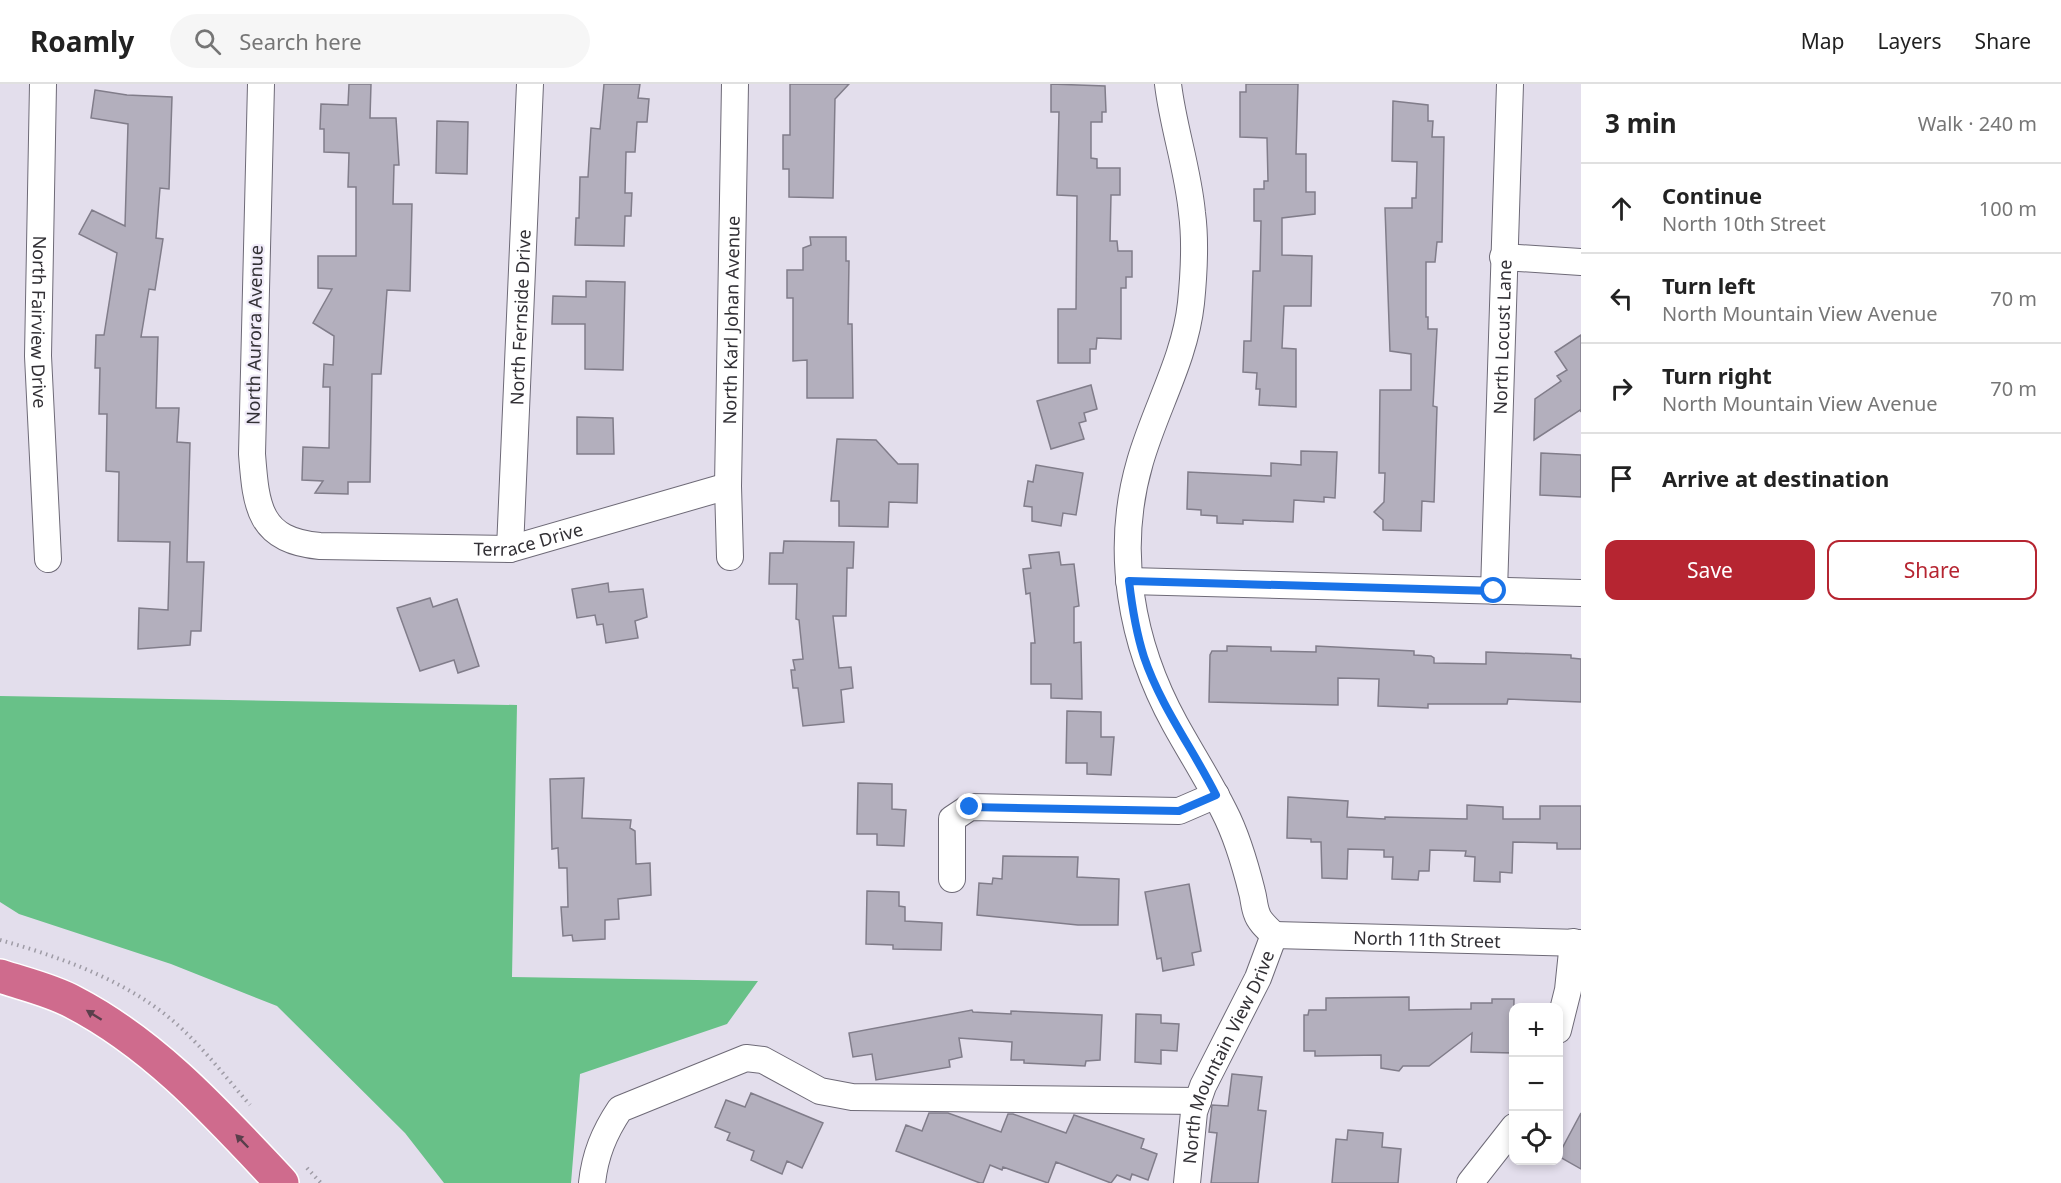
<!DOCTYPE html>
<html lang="en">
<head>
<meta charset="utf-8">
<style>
	:root { --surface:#fff; --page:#f6f6f6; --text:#222; --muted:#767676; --line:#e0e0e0; --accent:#b62531 }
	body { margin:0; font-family:"Noto Sans",sans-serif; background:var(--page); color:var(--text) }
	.controls { position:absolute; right:18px; bottom:18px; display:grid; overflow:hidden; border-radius:12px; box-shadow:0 3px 9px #0003 }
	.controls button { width:54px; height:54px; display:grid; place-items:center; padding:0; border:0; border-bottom:2px solid var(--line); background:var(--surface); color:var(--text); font:30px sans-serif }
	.stop { position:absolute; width:18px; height:18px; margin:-14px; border:4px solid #1a73e8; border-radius:50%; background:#fff }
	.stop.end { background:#1a73e8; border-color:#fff; box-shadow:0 2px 6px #0008 }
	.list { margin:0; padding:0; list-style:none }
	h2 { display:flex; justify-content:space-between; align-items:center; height:78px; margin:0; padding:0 24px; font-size:26px }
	h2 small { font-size:20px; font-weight:400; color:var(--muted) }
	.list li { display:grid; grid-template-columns:39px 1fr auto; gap:18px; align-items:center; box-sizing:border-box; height:90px; padding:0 24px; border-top:2px solid var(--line) }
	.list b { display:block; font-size:22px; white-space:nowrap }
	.list p { margin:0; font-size:20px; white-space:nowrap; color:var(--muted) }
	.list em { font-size:20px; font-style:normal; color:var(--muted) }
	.actions { display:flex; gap:12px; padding:18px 24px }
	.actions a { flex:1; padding:14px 0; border:2px solid var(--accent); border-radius:12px; text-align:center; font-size:21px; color:var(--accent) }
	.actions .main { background:var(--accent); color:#fff }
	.icon { flex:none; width:33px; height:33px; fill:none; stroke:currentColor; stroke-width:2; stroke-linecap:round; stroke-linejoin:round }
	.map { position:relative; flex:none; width:1581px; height:1099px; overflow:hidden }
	header { display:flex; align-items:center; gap:36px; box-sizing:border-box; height:84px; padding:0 30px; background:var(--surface); border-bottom:2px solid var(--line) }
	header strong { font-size:28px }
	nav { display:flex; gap:33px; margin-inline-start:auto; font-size:21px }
	.search { width:420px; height:54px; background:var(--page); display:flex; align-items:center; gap:15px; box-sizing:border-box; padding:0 21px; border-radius:33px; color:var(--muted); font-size:22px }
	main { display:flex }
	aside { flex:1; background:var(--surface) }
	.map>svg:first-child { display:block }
	.forest { fill:#68c188 }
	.building { fill:#b3afbd; stroke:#817d8a; stroke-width:1.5 }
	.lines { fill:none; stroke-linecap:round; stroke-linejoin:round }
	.minor-casing { stroke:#6e6a77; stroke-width:28 }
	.highway-casing { stroke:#fff; stroke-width:36 }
	.path { stroke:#9e9ba5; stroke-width:4; stroke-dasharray:1.5 4.5; stroke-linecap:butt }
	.minor { stroke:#fff; stroke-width:26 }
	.highway { stroke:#cf6b8d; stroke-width:33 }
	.oneway { fill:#593f4b }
	.route { stroke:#1a73e8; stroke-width:8 }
	.labels { text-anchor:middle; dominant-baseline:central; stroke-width:4.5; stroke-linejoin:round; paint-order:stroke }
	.street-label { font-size:18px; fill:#323035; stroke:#f0ebf9 }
</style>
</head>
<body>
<header>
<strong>Roamly</strong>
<div class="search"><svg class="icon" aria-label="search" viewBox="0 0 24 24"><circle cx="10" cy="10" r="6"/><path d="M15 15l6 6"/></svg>Search here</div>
<nav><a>Map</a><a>Layers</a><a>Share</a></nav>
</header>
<main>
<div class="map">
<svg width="1581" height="1099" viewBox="0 0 1581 1099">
	<rect width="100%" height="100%" fill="#e3deec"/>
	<path class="forest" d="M 0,612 L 517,621 L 512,893 L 758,897 L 727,940 L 580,990 L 571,1099 L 444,1099 L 405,1049 L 277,922 L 171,880 L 19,830 L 0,818 Z"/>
	<path class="building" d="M 349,0 L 371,0 L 370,34 L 396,34 L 399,81 L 394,81 L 393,120 L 412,120 L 410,207 L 387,206 L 381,290 L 372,290 L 370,398 L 348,398 L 348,410 L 315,409 L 323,397 L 302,396 L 303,363 L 329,364 L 330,303 L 323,303 L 324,280 L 333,281 L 334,252 L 313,239 L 332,205 L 318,204 L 318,172 L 356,172 L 356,103 L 348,103 L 349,69 L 324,68 L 324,45 L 320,45 L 321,20 L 348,21 Z
		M 604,0 L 640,0 L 638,14 L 649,15 L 647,38 L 637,38 L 635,68 L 626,68 L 625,109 L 632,109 L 631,132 L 625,132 L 624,162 L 575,161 L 576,134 L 579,134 L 580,93 L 588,93 L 591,44 L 600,45 Z
		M 790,0 L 849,0 L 835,15 L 833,114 L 789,113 L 789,85 L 783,85 L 783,51 L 790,51 Z
		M 1051,0 L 1105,2 L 1106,28 L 1102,28 L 1102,38 L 1091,38 L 1091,74 L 1097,75 L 1097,84 L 1120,84 L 1120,111 L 1111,111 L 1110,157 L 1117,157 L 1118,167 L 1132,167 L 1132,193 L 1126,193 L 1126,204 L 1121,204 L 1121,255 L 1097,254 L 1096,265 L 1090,265 L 1090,279 L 1058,279 L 1058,225 L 1076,225 L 1077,112 L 1057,111 L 1059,28 L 1051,28 Z
		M 1246,0 L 1298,0 L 1296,70 L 1306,70 L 1306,108 L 1315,108 L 1315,130 L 1282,134 L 1282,171 L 1312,172 L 1311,222 L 1284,222 L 1282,264 L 1296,265 L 1296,323 L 1259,321 L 1260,305 L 1256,305 L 1257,289 L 1243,288 L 1244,257 L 1251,257 L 1253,187 L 1260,187 L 1261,137 L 1254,137 L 1254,105 L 1264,105 L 1264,97 L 1268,97 L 1267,54 L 1240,53 L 1240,8 L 1246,8 Z
		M 95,6 L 127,11 L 172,13 L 169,105 L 160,104 L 156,154 L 163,155 L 155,206 L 149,205 L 141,253 L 158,253 L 156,324 L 179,324 L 177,358 L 190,359 L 187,478 L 204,478 L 201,547 L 191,547 L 190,561 L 138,565 L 139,524 L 168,526 L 170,458 L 118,457 L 119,388 L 106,387 L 107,330 L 99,330 L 100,284 L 95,284 L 96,251 L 104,251 L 117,169 L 79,150 L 92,126 L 125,142 L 128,40 L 91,34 Z
		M 1393,17 L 1428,21 L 1428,37 L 1433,37 L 1432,53 L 1444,53 L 1442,158 L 1437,158 L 1435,178 L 1426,178 L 1426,233 L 1428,233 L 1428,245 L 1437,245 L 1433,322 L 1437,323 L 1434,418 L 1422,417 L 1421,447 L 1383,446 L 1383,436 L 1374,428 L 1384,418 L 1385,389 L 1379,389 L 1380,306 L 1411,306 L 1411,270 L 1390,267 L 1385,124 L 1412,124 L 1412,114 L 1416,114 L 1417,78 L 1392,77 Z
		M 437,37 L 468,38 L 467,90 L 436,89 Z
		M 810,153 L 846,153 L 846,177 L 849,177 L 848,240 L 852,240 L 853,314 L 807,314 L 807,276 L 793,277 L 793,214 L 787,214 L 787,186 L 803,186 L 803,164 L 811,161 Z
		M 586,197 L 625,198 L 623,286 L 585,285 L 585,240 L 552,240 L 553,212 L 586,213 Z
		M 1581,251 L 1581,328 L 1580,326 L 1534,356 L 1535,315 L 1561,297 L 1557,292 L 1567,286 L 1555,268 Z
		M 1091,301 L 1097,325 L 1084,329 L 1086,337 L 1079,339 L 1084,355 L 1051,365 L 1037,317 Z
		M 577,333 L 613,334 L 614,370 L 577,370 Z
		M 837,355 L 876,356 L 898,380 L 918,380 L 917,419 L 889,418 L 888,443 L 839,442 L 839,417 L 831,417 Z
		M 1301,367 L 1337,368 L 1335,414 L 1324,413 L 1324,418 L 1294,416 L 1293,438 L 1243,436 L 1243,440 L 1217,439 L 1217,432 L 1201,431 L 1201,426 L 1187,425 L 1188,388 L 1271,392 L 1271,379 L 1301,381 Z
		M 1541,369 L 1581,371 L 1581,413 L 1540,411 Z
		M 1036,381 L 1083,389 L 1076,431 L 1063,429 L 1061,442 L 1032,437 L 1032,423 L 1024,422 L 1028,397 L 1033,398 Z
		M 784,457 L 854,458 L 853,484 L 847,484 L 846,532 L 833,532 L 839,584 L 851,583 L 853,604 L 841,606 L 844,638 L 803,642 L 798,604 L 793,604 L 791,586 L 795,586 L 793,576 L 803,575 L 799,536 L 796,535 L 797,500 L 769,500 L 770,469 L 783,469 Z
		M 1059,468 L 1061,481 L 1074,480 L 1079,522 L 1074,523 L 1074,559 L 1081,558 L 1082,615 L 1051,614 L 1051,600 L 1031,600 L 1031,559 L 1035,559 L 1030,509 L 1026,510 L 1023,485 L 1031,484 L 1029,471 Z
		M 608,499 L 609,508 L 643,505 L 647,533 L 635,537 L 638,554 L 606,559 L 603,540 L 597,541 L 595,531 L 577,534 L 572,505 Z
		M 430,514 L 433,523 L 457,515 L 479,582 L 458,589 L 454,576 L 420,587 L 397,524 Z
		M 1227,562 L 1271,563 L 1271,567 L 1316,568 L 1316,562 L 1414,567 L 1414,571 L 1431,572 L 1434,574 L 1434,579 L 1486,580 L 1486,568 L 1571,571 L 1571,574 L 1581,575 L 1581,618 L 1508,615 L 1507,620 L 1428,620 L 1428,624 L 1378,622 L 1379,595 L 1338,594 L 1338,621 L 1209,618 L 1210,571 L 1212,567 L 1227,567 Z
		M 1067,627 L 1101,628 L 1101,653 L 1114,653 L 1111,691 L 1087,690 L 1087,679 L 1066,679 Z
		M 584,694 L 582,734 L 631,736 L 630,744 L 635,747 L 636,780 L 650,779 L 651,811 L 618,815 L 619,835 L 605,836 L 605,855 L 573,857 L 572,851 L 563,852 L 561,823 L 568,823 L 567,784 L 559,784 L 558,764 L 552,765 L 550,695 Z
		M 858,699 L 892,700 L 892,725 L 906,726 L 904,762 L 877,761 L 877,750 L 857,750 Z
		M 1288,713 L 1348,717 L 1347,733 L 1385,735 L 1385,733 L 1467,735 L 1467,721 L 1503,723 L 1503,735 L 1540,735 L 1540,722 L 1581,722 L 1581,765 L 1557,765 L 1557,759 L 1513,758 L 1512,789 L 1500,788 L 1500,798 L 1474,797 L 1475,773 L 1465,772 L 1466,767 L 1430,766 L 1429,787 L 1419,787 L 1418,796 L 1392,795 L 1393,773 L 1384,773 L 1384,766 L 1348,765 L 1347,795 L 1322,794 L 1321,758 L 1311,758 L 1311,755 L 1287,754 Z
		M 1003,772 L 1078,773 L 1077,793 L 1119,795 L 1118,841 L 1078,841 L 977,831 L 979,799 L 992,800 L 993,794 L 1002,795 Z
		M 1189,800 L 1201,867 L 1192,869 L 1194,881 L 1163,887 L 1161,874 L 1157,875 L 1145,808 Z
		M 867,807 L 899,808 L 899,822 L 905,823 L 905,837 L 942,839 L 941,866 L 893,865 L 893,861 L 866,860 Z
		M 1409,913 L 1409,926 L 1471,925 L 1471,919 L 1492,919 L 1492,915 L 1514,915 L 1513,969 L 1471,968 L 1472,949 L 1429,982 L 1403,982 L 1399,987 L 1381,984 L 1381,971 L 1315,972 L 1315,967 L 1304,967 L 1304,931 L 1308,931 L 1309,926 L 1326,926 L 1326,914 Z
		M 972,926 L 973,928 L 1011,930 L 1011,927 L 1102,931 L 1100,976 L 1086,977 L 1085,982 L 1024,979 L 1024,976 L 1011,976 L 1012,958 L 959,954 L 962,973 L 949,976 L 950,983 L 876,996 L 872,970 L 853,973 L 849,949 Z
		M 1136,930 L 1161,931 L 1161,939 L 1179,940 L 1177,967 L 1161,966 L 1161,980 L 1135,978 Z
		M 1232,990 L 1262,993 L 1258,1026 L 1266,1027 L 1258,1099 L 1211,1099 L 1217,1049 L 1209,1048 L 1212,1021 L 1228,1022 Z
		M 751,1009 L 823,1039 L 802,1084 L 787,1077 L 782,1090 L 764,1082 L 751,1076 L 754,1067 L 727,1056 L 730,1049 L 715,1043 L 726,1016 L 745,1023 Z
		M 929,1029 L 948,1029 L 1001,1048 L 1008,1030 L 1013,1030 L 1066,1049 L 1074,1031 L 1144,1055 L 1141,1064 L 1157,1070 L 1148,1096 L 1132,1090 L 1130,1096 L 1117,1091 L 1111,1099 L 1056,1078 L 1048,1099 L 1003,1083 L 1002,1086 L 990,1081 L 983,1099 L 980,1099 L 896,1067 L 906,1041 L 922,1047 Z
		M 1581,1029 L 1581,1085 L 1558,1072 Z
		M 1348,1046 L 1383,1049 L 1382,1063 L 1401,1065 L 1398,1099 L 1332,1099 L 1336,1055 L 1347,1056 Z"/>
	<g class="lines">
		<defs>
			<g id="minor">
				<path id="s1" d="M 43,0 L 38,272 L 48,475"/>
				<path id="s2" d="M 261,0 L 252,370 C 256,423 259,457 320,462 L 510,465 L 728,402"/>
				<path d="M 1168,0 C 1173,43 1188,85 1192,129 C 1196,159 1194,189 1191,219 C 1185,275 1155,325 1140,378 C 1114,467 1131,560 1175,640 C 1191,669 1209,697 1224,727 C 1237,752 1245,780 1252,808 C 1254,815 1254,823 1257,830 C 1259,837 1268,845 1274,851"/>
				<path d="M 1503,173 L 1581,178"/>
				<path id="s3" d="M 510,465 L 530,0"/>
				<path id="s4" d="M 730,473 L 728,402 L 735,0"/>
				<path d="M 1129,497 L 1581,509"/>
				<path id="s5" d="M 1494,507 L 1510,0"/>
				<path d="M 952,795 L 952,735 L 970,723 L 1179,727 L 1216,711"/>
				<path id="s6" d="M 1274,851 L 1581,859"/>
				<path d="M 1558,946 L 1568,906 L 1573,858"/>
				<path d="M 592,1099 C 595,1071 604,1049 620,1025 L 746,974 L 763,976 L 820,1007 L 852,1013 L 1198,1017"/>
				<path id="s7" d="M 1187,1099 L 1194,1028 L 1203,1002 L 1258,894 L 1274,851"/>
				<path d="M 1470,1099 L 1514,1043"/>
			</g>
			<path id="highway" d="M 0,892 C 24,900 51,906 73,918 C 156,961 219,1032 282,1099"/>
		</defs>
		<use href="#minor" class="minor-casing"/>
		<use href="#highway" class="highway-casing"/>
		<path class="path" d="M 0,856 C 54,871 113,892 158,925 C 194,951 221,988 250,1021
			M 307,1084 L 321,1099"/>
		<use href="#minor" class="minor"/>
		<use href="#highway" class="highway"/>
	</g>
	<defs><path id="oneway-solid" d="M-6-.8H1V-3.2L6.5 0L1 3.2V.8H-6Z" transform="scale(1.5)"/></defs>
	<g class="oneway">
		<use href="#oneway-solid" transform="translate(94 931) rotate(-148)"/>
		<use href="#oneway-solid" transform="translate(242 1057) rotate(-134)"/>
	</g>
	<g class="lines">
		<path class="route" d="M 970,723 L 1179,727 L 1216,711 C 1193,665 1161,623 1144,573 C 1136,548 1132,523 1129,497 L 1494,507"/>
	</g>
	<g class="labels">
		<g class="street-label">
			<text stroke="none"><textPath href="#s3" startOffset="232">North Fernside Drive</textPath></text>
			<text stroke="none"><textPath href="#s4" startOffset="237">North Karl Johan Avenue</textPath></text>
			<text stroke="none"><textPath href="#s1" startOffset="238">North Fairview Drive</textPath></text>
			<text transform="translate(254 251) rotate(-89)">North Aurora Avenue</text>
			<text stroke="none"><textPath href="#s5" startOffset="254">North Locust Lane</textPath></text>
			<text stroke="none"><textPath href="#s2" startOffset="710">Terrace Drive</textPath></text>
			<text stroke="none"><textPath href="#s6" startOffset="153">North 11th Street</textPath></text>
			<text stroke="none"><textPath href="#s7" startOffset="134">North Mountain View Drive</textPath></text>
		</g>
	</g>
</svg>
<div class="controls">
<button>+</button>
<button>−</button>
<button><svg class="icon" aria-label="locate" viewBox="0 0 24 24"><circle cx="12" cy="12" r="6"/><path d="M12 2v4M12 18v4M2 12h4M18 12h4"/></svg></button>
</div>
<div class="stop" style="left:1494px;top:507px"></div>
<div class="stop end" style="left:970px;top:723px"></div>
</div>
<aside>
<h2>3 min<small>Walk · 240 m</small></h2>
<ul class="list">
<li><svg class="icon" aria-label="ahead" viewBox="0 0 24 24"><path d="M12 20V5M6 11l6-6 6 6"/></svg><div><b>Continue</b><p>North 10th Street</p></div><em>100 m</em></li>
<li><svg class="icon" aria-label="left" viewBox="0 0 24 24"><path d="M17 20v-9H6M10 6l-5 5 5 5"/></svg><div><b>Turn left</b><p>North Mountain View Avenue</p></div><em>70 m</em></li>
<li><svg class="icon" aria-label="right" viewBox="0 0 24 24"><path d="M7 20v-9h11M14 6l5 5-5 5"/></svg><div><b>Turn right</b><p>North Mountain View Avenue</p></div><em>70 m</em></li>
<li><svg class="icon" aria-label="arrive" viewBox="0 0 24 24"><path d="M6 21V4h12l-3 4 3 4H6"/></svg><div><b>Arrive at destination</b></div></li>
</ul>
<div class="actions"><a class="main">Save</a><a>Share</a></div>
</aside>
</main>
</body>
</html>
